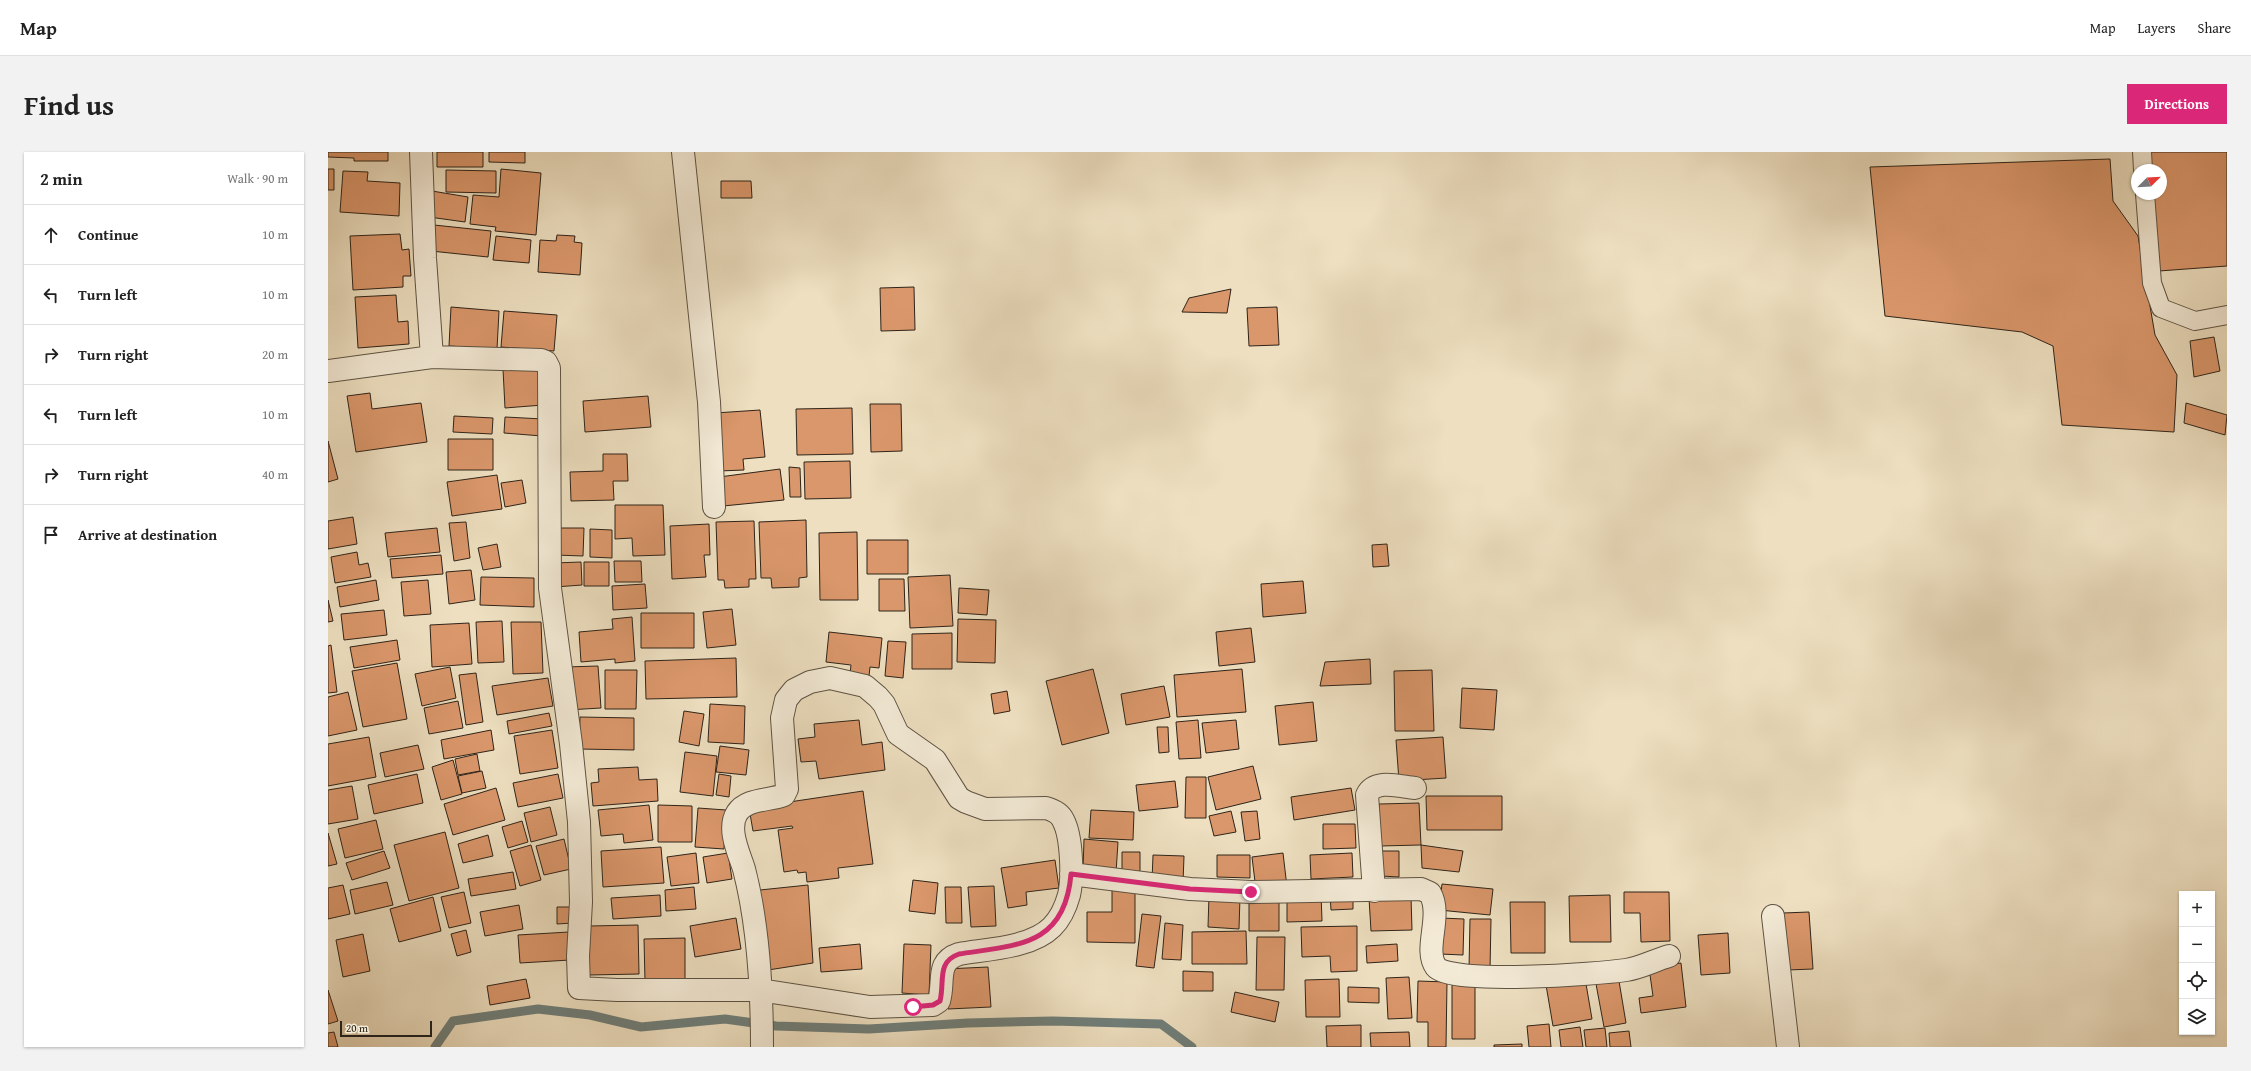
<!DOCTYPE html>
<html lang="en">
<head>
<meta charset="utf-8">
<style>
	:root { --surface:#fff; --page:#f2f2f2; --text:#222; --muted:#767676; --line:#e0e0e0; --accent:#db2777 }
	body { margin:0; font-family:"Gentium Book Plus",serif; background:var(--page); color:var(--text) }
	.controls { position:absolute; right:12px; bottom:12px; display:grid; overflow:hidden; border-radius:0px; box-shadow:0 1px 3px #0004 }
	.controls button { width:36px; height:36px; display:grid; place-items:center; padding:0; border:0; border-bottom:1px solid var(--line); background:var(--surface); color:var(--text); font:20px sans-serif }
	.compass { position:absolute; left:1803px; top:12px; width:36px; height:36px; border-radius:50%; background:var(--surface); box-shadow:0 1px 3px #0004; rotate:66deg }
	.scale { position:absolute; left:12px; bottom:10px; width:92px; box-sizing:border-box; padding-left:4px; border:2px solid #2f2419; border-top:0; font-size:11px; line-height:14px; white-space:nowrap; color:#2f2419; -webkit-text-stroke:3px #f3ead6; paint-order:stroke }
	.stop { position:absolute; width:12px; height:12px; margin:-9px; border:3px solid #db2777; border-radius:50%; background:#fff }
	.stop.end { background:#db2777; border-color:#fff; box-shadow:0 1px 4px #0008 }
	.list { margin:0; padding:0; list-style:none }
	h2 { display:flex; justify-content:space-between; align-items:center; height:52px; margin:0; padding:0 16px; font-size:17px }
	h2 small { font-size:13px; font-weight:400; color:var(--muted) }
	.list li { display:grid; grid-template-columns:26px 1fr auto; gap:12px; align-items:center; box-sizing:border-box; height:60px; padding:0 16px; border-top:1px solid var(--line) }
	.list b { display:block; font-size:15px; white-space:nowrap }
	.list em { font-size:13px; font-style:normal; color:var(--muted) }
	.icon { flex:none; width:22px; height:22px; fill:none; stroke:currentColor; stroke-width:2; stroke-linecap:round; stroke-linejoin:round }
	.map { position:relative; flex:none; width:1899px; height:895px; overflow:hidden; border-radius:0px }
	header { display:flex; align-items:center; gap:24px; box-sizing:border-box; height:56px; padding:0 20px; background:var(--surface); border-bottom:1px solid var(--line) }
	header strong { font-size:19px }
	nav { display:flex; gap:22px; margin-inline-start:auto; font-size:14px }
	.intro { display:flex; align-items:center; justify-content:space-between; box-sizing:border-box; height:96px; padding:0 24px }
	h1 { margin:0; font-size:28px }
	.button { padding:10px 18px; border-radius:0px; background:var(--accent); color:#fff; font-size:14px; font-weight:700 }
	main { display:flex; gap:24px; padding:0 24px }
	aside { flex:1; background:var(--surface); border-radius:0px; box-shadow:0 1px 3px #0004 }
	.map>svg:first-child { display:block }
	.lines { fill:none; stroke-linecap:round; stroke-linejoin:round }
	.stream { stroke:#707f7a; stroke-width:9 }
	.building { fill:#da976b; stroke:#2f2419 }
	.service-casing { stroke:#5e5343; stroke-width:20 }
	.minor-casing { stroke:#5e5343; stroke-width:24 }
	.service { stroke:#f3ead6; stroke-width:18 }
	.minor { stroke:#f3ead6; stroke-width:22 }
	.route { stroke:#db2777; stroke-width:5 }
</style>
</head>
<body>
<header>
<strong>Map</strong>
<nav><a>Map</a><a>Layers</a><a>Share</a></nav>
</header>
<div class="intro"><h1>Find us</h1><a class="button">Directions</a></div>
<main>
<aside>
<h2>2 min<small>Walk · 90 m</small></h2>
<ul class="list">
<li><svg class="icon" aria-label="ahead" viewBox="0 0 24 24"><path d="M12 20V5M6 11l6-6 6 6"/></svg><div><b>Continue</b></div><em>10 m</em></li>
<li><svg class="icon" aria-label="left" viewBox="0 0 24 24"><path d="M17 20v-9H6M10 6l-5 5 5 5"/></svg><div><b>Turn left</b></div><em>10 m</em></li>
<li><svg class="icon" aria-label="right" viewBox="0 0 24 24"><path d="M7 20v-9h11M14 6l5 5-5 5"/></svg><div><b>Turn right</b></div><em>20 m</em></li>
<li><svg class="icon" aria-label="left" viewBox="0 0 24 24"><path d="M17 20v-9H6M10 6l-5 5 5 5"/></svg><div><b>Turn left</b></div><em>10 m</em></li>
<li><svg class="icon" aria-label="right" viewBox="0 0 24 24"><path d="M7 20v-9h11M14 6l5 5-5 5"/></svg><div><b>Turn right</b></div><em>40 m</em></li>
<li><svg class="icon" aria-label="arrive" viewBox="0 0 24 24"><path d="M6 21V4h12l-3 4 3 4H6"/></svg><div><b>Arrive at destination</b></div></li>
</ul>
</aside>
<div class="map">
<svg width="1899" height="895" viewBox="0 0 1899 895">
	<rect width="100%" height="100%" fill="#eddfc0"/>
	<filter id="stains"><feTurbulence type="fractalNoise" baseFrequency=".005" numOctaves="4"/><feColorMatrix values="0 0 0 0 .2 0 0 0 0 .09 0 0 0 0 .02 0 0 0 .5 -.17"/></filter>
	<radialGradient id="worn" r=".72"><stop offset=".6" stop-color="#630" stop-opacity="0"/><stop offset="1" stop-color="#630" stop-opacity=".3"/></radialGradient>
	<g class="lines">
		<path class="stream" d="M 107,895 L 125,869 L 210,857 L 262,863 L 313,875 L 397,867 L 448,874 L 541,877 L 640,871 L 725,869 L 833,872 L 864,895"/>
	</g>
	<path class="building" d="M 0,0 L 60,0 L 60,9 L 26,9 L 26,6 L 0,5 Z
		M 109,0 L 155,0 L 155,15 L 109,15 Z
		M 161,0 L 197,0 L 197,11 L 161,10 Z
		M 1823,0 L 1899,0 L 1899,114 L 1831,119 L 1826,42 L 1833,42 L 1833,18 L 1824,18 Z
		M 1782,7 L 1785,49 L 1810,84 L 1827,183 L 1849,223 L 1846,280 L 1734,273 L 1725,194 L 1694,180 L 1557,164 L 1542,15 Z
		M 0,17 L 6,17 L 6,38 L 0,38 Z
		M 173,17 L 213,21 L 208,83 L 167,79 L 168,75 L 142,72 L 145,43 L 171,45 Z
		M 118,18 L 168,19 L 168,41 L 118,40 Z
		M 15,19 L 40,20 L 39,29 L 72,31 L 71,64 L 12,60 Z
		M 393,29 L 423,29 L 424,46 L 393,46 Z
		M 104,39 L 140,45 L 137,70 L 101,65 Z
		M 106,73 L 163,79 L 160,105 L 103,99 Z
		M 72,82 L 74,98 L 81,97 L 83,124 L 75,124 L 75,135 L 25,138 L 22,84 Z
		M 229,83 L 247,84 L 246,90 L 254,91 L 252,123 L 210,120 L 212,88 L 228,89 Z
		M 168,84 L 203,88 L 201,111 L 165,108 Z
		M 586,135 L 587,178 L 553,179 L 552,136 Z
		M 903,137 L 899,161 L 854,160 L 861,146 Z
		M 68,143 L 70,170 L 80,169 L 81,192 L 30,196 L 27,145 Z
		M 123,155 L 171,159 L 169,197 L 121,194 Z
		M 949,155 L 951,193 L 921,194 L 919,156 Z
		M 176,159 L 229,163 L 226,199 L 173,195 Z
		M 1886,185 L 1892,219 L 1866,225 L 1862,189 Z
		M 213,215 L 215,253 L 177,256 L 175,217 Z
		M 42,241 L 44,257 L 93,251 L 99,290 L 28,300 L 19,244 Z
		M 320,244 L 323,275 L 257,280 L 255,249 Z
		M 1858,251 L 1899,263 L 1897,283 L 1856,271 Z
		M 542,252 L 573,252 L 574,299 L 543,300 Z
		M 524,256 L 525,302 L 469,303 L 468,257 Z
		M 432,258 L 437,305 L 415,307 L 416,318 L 391,319 L 387,261 Z
		M 126,264 L 165,266 L 164,282 L 125,280 Z
		M 177,265 L 215,267 L 214,284 L 176,281 Z
		M 120,287 L 165,287 L 165,318 L 120,318 Z
		M 0,289 L 10,327 L 0,330 Z
		M 275,302 L 299,302 L 300,329 L 285,329 L 286,348 L 243,349 L 242,320 L 275,319 Z
		M 522,309 L 523,346 L 477,347 L 476,310 Z
		M 461,315 L 472,316 L 473,345 L 462,345 Z
		M 452,317 L 456,348 L 395,354 L 391,325 Z
		M 169,323 L 174,357 L 124,364 L 119,330 Z
		M 194,328 L 198,351 L 177,355 L 173,331 Z
		M 287,353 L 335,353 L 337,403 L 305,404 L 304,386 L 287,387 Z
		M 25,365 L 29,392 L 0,397 L 0,369 Z
		M 478,368 L 479,425 L 471,426 L 471,435 L 444,436 L 443,426 L 433,426 L 431,370 Z
		M 426,369 L 428,427 L 421,427 L 421,435 L 397,436 L 396,428 L 390,428 L 388,370 Z
		M 138,370 L 142,406 L 126,409 L 121,371 Z
		M 381,372 L 382,403 L 376,403 L 378,425 L 344,427 L 342,374 Z
		M 109,376 L 112,400 L 60,405 L 57,381 Z
		M 227,376 L 256,376 L 255,404 L 227,403 Z
		M 262,377 L 284,378 L 284,406 L 262,405 Z
		M 529,380 L 530,448 L 492,448 L 491,381 Z
		M 539,388 L 580,388 L 580,422 L 539,422 Z
		M 169,392 L 173,415 L 155,418 L 150,396 Z
		M 1059,392 L 1061,414 L 1045,415 L 1044,393 Z
		M 29,400 L 31,413 L 40,411 L 43,425 L 7,431 L 3,405 Z
		M 113,403 L 115,422 L 64,426 L 62,407 Z
		M 286,409 L 313,409 L 314,430 L 287,430 Z
		M 253,410 L 254,433 L 227,435 L 226,411 Z
		M 256,410 L 281,410 L 281,434 L 256,434 Z
		M 143,418 L 147,448 L 121,452 L 118,420 Z
		M 622,423 L 625,474 L 582,476 L 580,425 Z
		M 153,425 L 206,426 L 206,455 L 152,453 Z
		M 551,427 L 576,427 L 577,459 L 551,459 Z
		M 48,428 L 51,448 L 12,455 L 9,435 Z
		M 100,428 L 103,462 L 76,464 L 73,430 Z
		M 975,429 L 978,461 L 935,465 L 933,432 Z
		M 317,432 L 319,456 L 285,458 L 284,434 Z
		M 631,436 L 661,438 L 659,463 L 630,461 Z
		M 0,448 L 5,469 L 0,470 Z
		M 404,457 L 408,493 L 379,496 L 375,460 Z
		M 56,458 L 59,483 L 16,488 L 13,462 Z
		M 313,461 L 366,461 L 366,496 L 313,496 Z
		M 304,465 L 307,509 L 287,511 L 287,507 L 253,510 L 251,480 L 285,477 L 284,467 Z
		M 630,467 L 668,468 L 667,511 L 629,510 Z
		M 174,469 L 176,510 L 150,511 L 148,470 Z
		M 183,470 L 213,470 L 215,521 L 185,522 Z
		M 141,471 L 144,512 L 104,515 L 102,473 Z
		M 923,476 L 927,510 L 891,514 L 888,480 Z
		M 501,480 L 554,486 L 551,516 L 542,515 L 541,524 L 522,522 L 523,513 L 498,510 Z
		M 624,481 L 624,517 L 584,517 L 584,482 Z
		M 69,488 L 72,508 L 26,516 L 22,495 Z
		M 560,489 L 578,490 L 575,526 L 557,524 Z
		M 3,493 L 9,540 L 0,541 L 0,494 Z
		M 408,506 L 409,545 L 318,547 L 317,509 Z
		M 1042,507 L 1043,532 L 992,534 L 997,510 Z
		M 69,511 L 79,567 L 35,575 L 24,519 Z
		M 270,514 L 273,556 L 239,558 L 237,515 Z
		M 122,515 L 128,546 L 94,554 L 87,522 Z
		M 765,517 L 781,581 L 734,593 L 718,529 Z
		M 914,517 L 918,560 L 849,565 L 846,523 Z
		M 277,518 L 309,518 L 308,557 L 277,557 Z
		M 1104,518 L 1106,579 L 1067,579 L 1066,519 Z
		M 148,521 L 155,570 L 138,573 L 131,523 Z
		M 220,526 L 225,554 L 169,563 L 164,534 Z
		M 836,534 L 842,565 L 798,573 L 793,542 Z
		M 1134,536 L 1169,538 L 1166,578 L 1132,576 Z
		M 679,539 L 682,559 L 666,562 L 663,542 Z
		M 20,540 L 29,578 L 0,584 L 0,545 Z
		M 130,549 L 135,576 L 101,582 L 96,556 Z
		M 985,550 L 989,589 L 951,593 L 947,554 Z
		M 382,552 L 417,554 L 416,592 L 380,590 Z
		M 356,559 L 376,562 L 371,594 L 351,590 Z
		M 221,561 L 224,574 L 181,582 L 179,569 Z
		M 252,565 L 306,566 L 306,598 L 251,597 Z
		M 531,568 L 534,593 L 554,590 L 557,618 L 491,627 L 488,609 L 473,610 L 470,587 L 487,585 L 486,572 Z
		M 870,568 L 873,606 L 851,607 L 848,570 Z
		M 908,568 L 911,597 L 878,601 L 874,571 Z
		M 829,575 L 840,575 L 841,600 L 831,601 Z
		M 163,578 L 166,598 L 116,607 L 113,588 Z
		M 224,578 L 230,616 L 192,622 L 186,584 Z
		M 41,585 L 48,625 L 0,634 L 0,592 Z
		M 1115,585 L 1118,626 L 1071,629 L 1068,588 Z
		M 90,593 L 96,617 L 57,625 L 52,601 Z
		M 392,594 L 421,598 L 418,623 L 388,620 Z
		M 357,600 L 389,604 L 385,644 L 352,640 Z
		M 149,602 L 152,619 L 130,623 L 127,607 Z
		M 125,608 L 134,642 L 113,648 L 104,615 Z
		M 925,614 L 933,647 L 888,658 L 880,625 Z
		M 310,615 L 311,628 L 329,627 L 330,649 L 265,654 L 263,631 L 271,630 L 270,617 Z
		M 154,619 L 158,636 L 134,641 L 130,624 Z
		M 89,622 L 95,651 L 46,662 L 40,633 Z
		M 230,622 L 235,646 L 190,655 L 185,631 Z
		M 391,622 L 403,624 L 401,645 L 388,643 Z
		M 858,625 L 878,625 L 878,666 L 857,666 Z
		M 847,629 L 850,655 L 811,659 L 808,633 Z
		M 24,634 L 30,667 L 0,672 L 0,638 Z
		M 168,636 L 177,668 L 125,683 L 116,652 Z
		M 1023,636 L 1027,658 L 966,668 L 963,645 Z
		M 535,639 L 545,712 L 510,716 L 511,726 L 479,730 L 478,720 L 470,721 L 469,718 L 456,720 L 450,678 L 465,676 L 464,674 L 425,679 L 421,656 Z
		M 1098,644 L 1174,644 L 1174,678 L 1099,678 Z
		M 1091,651 L 1093,693 L 1052,694 L 1051,652 Z
		M 321,653 L 325,688 L 296,691 L 295,682 L 273,684 L 270,658 Z
		M 330,653 L 364,654 L 364,690 L 330,690 Z
		M 222,655 L 229,683 L 203,690 L 196,661 Z
		M 370,656 L 398,658 L 396,697 L 367,695 Z
		M 763,658 L 806,660 L 805,688 L 761,686 Z
		M 903,659 L 908,680 L 886,684 L 881,664 Z
		M 929,659 L 932,687 L 917,689 L 913,660 Z
		M 48,668 L 55,697 L 17,706 L 10,677 Z
		M 194,669 L 200,690 L 180,696 L 174,675 Z
		M 995,672 L 1027,672 L 1028,696 L 995,697 Z
		M 117,680 L 131,736 L 81,749 L 66,693 Z
		M 0,681 L 9,712 L 0,714 Z
		M 160,683 L 165,704 L 135,711 L 130,692 Z
		M 236,687 L 243,717 L 216,723 L 208,694 Z
		M 756,687 L 790,690 L 788,721 L 755,718 Z
		M 203,693 L 213,728 L 192,734 L 182,699 Z
		M 1093,693 L 1135,699 L 1131,720 L 1094,716 Z
		M 333,695 L 336,731 L 275,735 L 273,699 Z
		M 56,699 L 62,716 L 24,728 L 18,711 Z
		M 1053,699 L 1071,699 L 1071,725 L 1053,724 Z
		M 794,700 L 812,700 L 812,727 L 794,727 Z
		M 368,701 L 371,731 L 343,734 L 339,705 Z
		M 400,701 L 404,727 L 379,731 L 375,705 Z
		M 955,701 L 959,735 L 928,738 L 924,705 Z
		M 1024,701 L 1025,725 L 983,727 L 982,703 Z
		M 825,703 L 856,704 L 855,731 L 824,729 Z
		M 889,703 L 922,703 L 922,726 L 889,725 Z
		M 727,708 L 731,736 L 698,740 L 699,753 L 680,756 L 673,716 Z
		M 185,720 L 188,737 L 143,744 L 140,727 Z
		M 585,728 L 610,731 L 607,762 L 581,759 Z
		M 59,730 L 65,753 L 27,762 L 22,738 Z
		M 1114,732 L 1165,737 L 1162,763 L 1111,758 Z
		M 15,733 L 22,762 L 0,767 L 0,736 Z
		M 480,733 L 485,811 L 440,818 L 432,738 Z
		M 666,734 L 668,774 L 643,775 L 640,735 Z
		M 366,735 L 368,757 L 338,759 L 337,738 Z
		M 617,735 L 633,735 L 634,771 L 618,771 Z
		M 784,738 L 807,738 L 807,791 L 759,790 L 759,760 L 784,760 Z
		M 136,740 L 143,771 L 121,776 L 113,745 Z
		M 1296,740 L 1341,740 L 1342,789 L 1313,790 L 1312,761 L 1296,761 Z
		M 993,741 L 994,769 L 959,770 L 959,742 Z
		M 1002,742 L 1025,742 L 1025,757 L 1003,758 Z
		M 332,743 L 333,764 L 285,767 L 283,746 Z
		M 881,743 L 912,745 L 911,777 L 880,775 Z
		M 1282,743 L 1283,790 L 1242,790 L 1241,744 Z
		M 105,745 L 113,779 L 71,790 L 62,757 Z
		M 1083,745 L 1084,778 L 1043,779 L 1041,746 Z
		M 921,746 L 951,746 L 951,779 L 921,779 Z
		M 1182,750 L 1217,750 L 1217,801 L 1183,801 Z
		M 191,753 L 195,777 L 157,784 L 152,760 Z
		M 229,755 L 245,755 L 245,771 L 229,772 Z
		M 1481,760 L 1485,817 L 1459,818 L 1455,761 Z
		M 814,762 L 833,764 L 826,816 L 808,814 Z
		M 408,766 L 413,797 L 367,805 L 362,774 Z
		M 1113,766 L 1136,767 L 1135,803 L 1112,802 Z
		M 1142,767 L 1163,767 L 1162,818 L 1141,817 Z
		M 837,771 L 855,773 L 853,808 L 834,807 Z
		M 310,773 L 311,822 L 261,823 L 261,774 Z
		M 1029,774 L 1029,819 L 1003,820 L 1002,804 L 974,805 L 973,775 Z
		M 138,778 L 143,800 L 129,804 L 123,782 Z
		M 918,779 L 919,812 L 864,812 L 864,780 Z
		M 241,780 L 242,808 L 192,811 L 190,783 Z
		M 1400,781 L 1402,821 L 1373,823 L 1370,783 Z
		M 35,782 L 42,819 L 15,825 L 8,788 Z
		M 929,785 L 957,785 L 956,838 L 928,838 Z
		M 357,786 L 357,829 L 317,829 L 316,787 Z
		M 532,792 L 534,817 L 493,820 L 491,796 Z
		M 576,792 L 603,793 L 601,843 L 574,841 Z
		M 1069,792 L 1070,809 L 1039,811 L 1038,794 Z
		M 1353,811 L 1358,855 L 1313,861 L 1311,846 L 1325,844 L 1321,816 Z
		M 660,815 L 663,855 L 620,857 L 617,817 Z
		M 855,819 L 885,820 L 885,839 L 855,839 Z
		M 1081,825 L 1084,866 L 1060,867 L 1058,826 Z
		M 1257,826 L 1264,867 L 1225,874 L 1218,833 Z
		M 198,827 L 202,846 L 162,853 L 159,834 Z
		M 1011,827 L 1012,865 L 978,865 L 977,828 Z
		M 1090,829 L 1119,830 L 1118,895 L 1100,895 L 1100,870 L 1089,870 Z
		M 1291,829 L 1298,871 L 1276,875 L 1268,832 Z
		M 1124,830 L 1147,830 L 1147,887 L 1124,887 Z
		M 1020,835 L 1051,836 L 1051,851 L 1020,850 Z
		M 0,838 L 10,869 L 0,872 Z
		M 907,840 L 951,850 L 947,870 L 903,860 Z
		M 1221,872 L 1223,895 L 1201,895 L 1199,874 Z
		M 1033,873 L 1033,895 L 999,895 L 998,874 Z
		M 1252,875 L 1255,895 L 1233,895 L 1231,878 Z
		M 1277,876 L 1279,895 L 1258,895 L 1256,878 Z
		M 1301,879 L 1303,895 L 1282,895 L 1281,881 Z
		M 6,880 L 10,895 L 0,895 L 0,881 Z
		M 1081,880 L 1082,895 L 1043,895 L 1042,881 Z
		M 1194,892 L 1194,895 L 1166,895 L 1166,893 Z"/>
	<g class="lines">
		<defs>
			<path id="service" d="M 1814,0 L 1815,18
				M 1817,42 L 1824,131 L 1833,156 L 1867,169 L 1899,163"/>
			<path id="minor" d="M 355,0 L 381,250 L 386,355
				M 104,205 L 213,208 L 218,210 L 221,216 L 222,436 L 243,592 L 251,670 L 253,750 L 250,804 L 251,836 L 289,838 L 431,838 L 542,855 L 605,853 L 611,849 C 617,829 607,810 631,802 C 659,797 703,796 724,775 C 732,767 738,754 741,743 C 745,726 744,684 735,668 C 732,661 725,658 718,656 L 657,657 L 638,650 L 631,646 L 607,608 L 570,582 L 556,552 L 550,545 L 537,534 L 502,526 L 482,530 L 466,538 L 458,548 L 454,566 L 459,637 L 456,643 C 441,649 419,646 409,661 C 399,677 411,701 416,717 C 430,771 434,839 434,895
				M 0,219 L 104,205 L 97,106 L 93,0
				M 743,722 L 862,737 L 923,740 L 1093,737 L 1102,741 C 1115,764 1095,797 1108,815 C 1122,833 1271,822 1298,818 C 1312,816 1327,808 1341,804
				M 1046,739 L 1039,643 C 1047,626 1073,635 1087,636
				M 1445,764 L 1460,895"/>
		</defs>
		<use href="#service" class="service-casing"/>
		<use href="#minor" class="minor-casing"/>
		<use href="#service" class="service"/>
		<use href="#minor" class="minor"/>
	</g>
	<g class="lines">
		<path class="route" d="M 585,855 L 605,853 L 612,849 C 617,830 608,810 631,802 C 690,793 737,794 743,722 L 862,737 L 923,740"/>
	</g>
	<rect width="100%" height="100%" filter="url(#stains)"/>
	<rect width="100%" height="100%" fill="url(#worn)"/>
</svg>
<div class="controls">
<button>+</button>
<button>−</button>
<button><svg class="icon" aria-label="locate" viewBox="0 0 24 24"><circle cx="12" cy="12" r="6"/><path d="M12 2v4M12 18v4M2 12h4M18 12h4"/></svg></button>
<button><svg class="icon" aria-label="layers" viewBox="0 0 24 24"><path d="M12 4l9 5-9 5-9-5zM3 14l9 5 9-5"/></svg></button>
</div>
<svg class="compass" viewBox="-18 -18 36 36"><path d="M0-13l5 13h-10z" fill="#e53935"/><path d="M0 13l5-13h-10z" fill="#767676"/></svg>
<div class="scale">20 m</div>
<div class="stop" style="left:585px;top:855px"></div>
<div class="stop end" style="left:923px;top:740px"></div>
</div>
</main>
</body>
</html>
